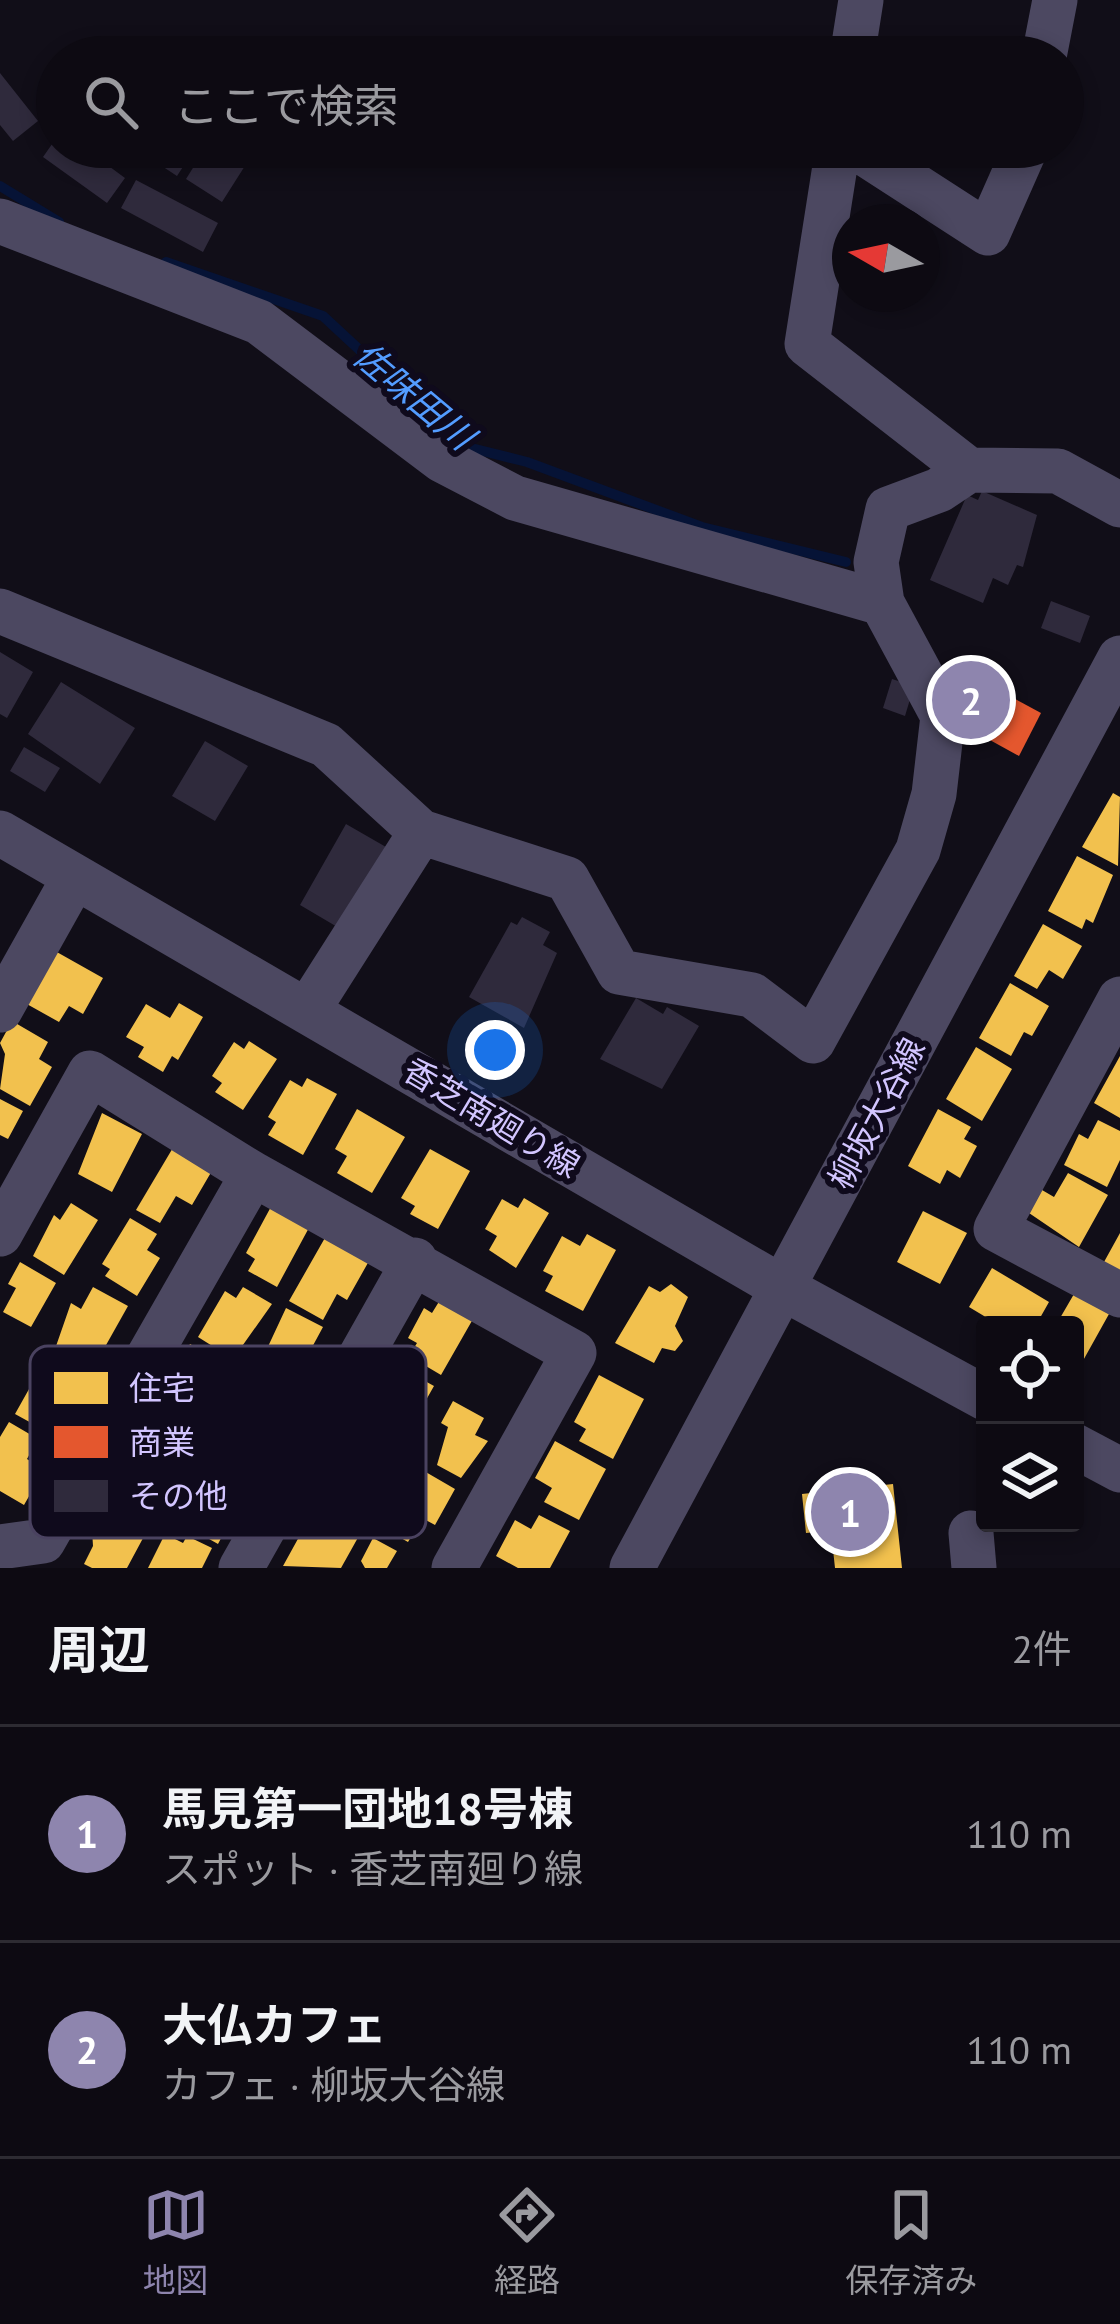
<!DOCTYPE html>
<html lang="ja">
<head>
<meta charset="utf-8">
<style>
	:root { --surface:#0d0a12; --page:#1b1820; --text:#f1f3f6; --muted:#9a9a9f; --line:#2d2b32; --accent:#8e85ae }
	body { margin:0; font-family:"PT Sans","Noto Sans JP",sans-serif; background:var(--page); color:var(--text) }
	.controls { position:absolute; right:36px; bottom:36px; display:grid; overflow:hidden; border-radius:12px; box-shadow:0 6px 18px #0003 }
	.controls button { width:108px; height:108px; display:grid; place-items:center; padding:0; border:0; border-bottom:3px solid var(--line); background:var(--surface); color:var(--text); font:60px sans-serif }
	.compass { position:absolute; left:832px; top:204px; width:108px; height:108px; border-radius:50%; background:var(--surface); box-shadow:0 6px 18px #0003; rotate:279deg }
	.you { position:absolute; left:495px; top:1050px; width:42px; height:42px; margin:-30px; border:9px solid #fff; border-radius:50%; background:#1a73e8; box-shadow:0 0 0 18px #1a73e833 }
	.badge { display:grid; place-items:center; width:78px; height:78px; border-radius:50%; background:var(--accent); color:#fff; font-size:39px; font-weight:700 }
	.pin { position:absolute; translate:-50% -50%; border:6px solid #fff; box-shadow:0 3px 12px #0006 }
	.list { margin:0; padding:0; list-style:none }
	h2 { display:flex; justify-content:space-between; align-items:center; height:156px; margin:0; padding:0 48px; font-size:51px }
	h2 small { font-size:39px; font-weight:400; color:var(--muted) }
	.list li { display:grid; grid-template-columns:78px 1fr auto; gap:36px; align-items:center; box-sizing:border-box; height:216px; padding:0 48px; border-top:3px solid var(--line) }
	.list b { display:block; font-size:45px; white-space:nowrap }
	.list p { margin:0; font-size:39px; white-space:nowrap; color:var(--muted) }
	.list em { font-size:39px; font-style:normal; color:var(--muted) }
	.icon { flex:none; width:66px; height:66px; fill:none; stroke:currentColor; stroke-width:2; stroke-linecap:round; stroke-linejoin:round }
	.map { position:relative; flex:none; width:1120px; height:1568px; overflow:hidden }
	.search { position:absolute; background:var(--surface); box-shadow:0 6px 18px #0003; left:36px; right:36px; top:36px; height:132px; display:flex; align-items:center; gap:30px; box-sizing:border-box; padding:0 42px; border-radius:66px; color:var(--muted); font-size:45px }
	.sheet { height:588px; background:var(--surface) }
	nav { display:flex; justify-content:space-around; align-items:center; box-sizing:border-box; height:168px; border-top:3px solid var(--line); background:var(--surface); font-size:33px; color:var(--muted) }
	nav a { display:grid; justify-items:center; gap:6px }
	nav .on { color:var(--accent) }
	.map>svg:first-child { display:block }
	.homes { fill:#f2c14e }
	.shops { fill:#e4572e }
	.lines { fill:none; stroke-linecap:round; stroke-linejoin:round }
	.stream { stroke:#061336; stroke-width:10 }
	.building { fill:#2f2a3c }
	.minor { stroke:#4c4861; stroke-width:45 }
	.labels { text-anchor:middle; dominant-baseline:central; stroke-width:12; stroke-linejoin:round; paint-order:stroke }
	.street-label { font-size:33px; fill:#d2c5ff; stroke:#0f0a1c }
	.water-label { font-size:36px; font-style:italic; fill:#539cff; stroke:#0f0a1c }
	.key { fill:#0f0a1c; stroke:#4a4260; stroke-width:3 }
	.key-label { font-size:33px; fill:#d2c5ff }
</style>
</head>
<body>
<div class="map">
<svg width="1120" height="1568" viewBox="0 0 1120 1568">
	<rect width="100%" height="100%" fill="#110e18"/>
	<path class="homes" d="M 1113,793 L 1120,797 L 1118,866 L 1082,847 Z
		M 1077,856 L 1113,875 L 1093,923 L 1086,919 L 1082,929 L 1048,911 Z
		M 1043,924 L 1082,946 L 1063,979 L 1049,970 L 1037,989 L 1014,976 Z
		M 55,951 L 103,978 L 83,1014 L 69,1006 L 59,1022 L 25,1003 Z
		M 1010,983 L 1049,1006 L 1032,1036 L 1024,1032 L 1011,1056 L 979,1038 Z
		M 179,1003 L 203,1017 L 178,1060 L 172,1056 L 163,1072 L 138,1057 L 144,1047 L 126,1037 L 146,1004 L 170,1018 Z
		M 12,1021 L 48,1042 L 39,1059 L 52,1067 L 30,1106 L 0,1089 L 5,1054 L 0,1043 Z
		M 249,1041 L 277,1059 L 243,1110 L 215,1092 L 222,1083 L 212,1076 L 234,1042 L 244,1049 Z
		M 976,1047 L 1012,1069 L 982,1121 L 946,1099 Z
		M 1120,1056 L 1120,1118 L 1094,1103 Z
		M 307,1078 L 337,1094 L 303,1155 L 268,1135 L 276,1122 L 268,1117 L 290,1080 L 302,1087 Z
		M 0,1099 L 23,1111 L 8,1139 L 0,1135 Z
		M 357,1109 L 405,1137 L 372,1193 L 337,1173 L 347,1156 L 335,1149 Z
		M 938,1109 L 971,1127 L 964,1139 L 977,1146 L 960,1178 L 947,1170 L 940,1184 L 908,1166 Z
		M 102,1113 L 142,1134 L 112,1192 L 78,1174 Z
		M 1098,1120 L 1120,1131 L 1120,1160 L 1107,1187 L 1064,1165 L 1079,1134 L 1088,1139 Z
		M 174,1146 L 213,1169 L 192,1205 L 176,1196 L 160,1223 L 136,1210 Z
		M 430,1149 L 470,1171 L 438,1229 L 410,1214 L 415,1206 L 401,1198 Z
		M 1068,1173 L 1108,1195 L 1079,1247 L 1029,1213 L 1042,1190 L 1054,1197 Z
		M 524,1198 L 549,1213 L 516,1268 L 489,1250 L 497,1236 L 485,1229 L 502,1199 L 518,1208 Z
		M 71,1203 L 98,1220 L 64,1275 L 33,1256 L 54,1215 L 60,1220 Z
		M 273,1203 L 311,1224 L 277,1287 L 248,1271 L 255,1259 L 246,1253 Z
		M 923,1211 L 967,1233 L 940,1284 L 897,1262 Z
		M 130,1218 L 157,1234 L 147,1250 L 160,1258 L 137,1296 L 105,1276 L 110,1269 L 102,1264 Z
		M 1120,1233 L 1120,1271 L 1104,1262 Z
		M 587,1234 L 616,1250 L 583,1311 L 545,1291 L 553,1276 L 543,1271 L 562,1236 L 580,1246 Z
		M 326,1236 L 369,1261 L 347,1300 L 337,1294 L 323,1320 L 289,1301 Z
		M 20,1262 L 56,1283 L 31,1327 L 3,1312 L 16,1288 L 8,1284 Z
		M 992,1268 L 1049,1302 L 1036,1325 L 999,1325 L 969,1307 Z
		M 671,1284 L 688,1297 L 675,1326 L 683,1341 L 675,1351 L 662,1348 L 654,1363 L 615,1343 L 649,1286 L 660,1292 Z
		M 93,1287 L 128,1306 L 101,1354 L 90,1348 L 82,1364 L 55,1349 L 71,1303 L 81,1309 Z
		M 243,1287 L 272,1304 L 233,1359 L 198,1337 L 225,1291 L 236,1298 Z
		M 1074,1294 L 1109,1314 L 1075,1375 L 1075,1325 L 1056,1325 Z
		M 440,1300 L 473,1319 L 441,1375 L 409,1356 L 417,1343 L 408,1338 L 424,1308 L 432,1313 Z
		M 286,1308 L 323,1327 L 310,1351 L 319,1355 L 297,1393 L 258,1368 Z
		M 190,1344 L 239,1371 L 203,1434 L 167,1412 L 176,1396 L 166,1391 Z
		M 47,1357 L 75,1372 L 60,1399 L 72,1406 L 55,1436 L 15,1414 Z
		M 405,1370 L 434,1386 L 401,1444 L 360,1421 L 387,1372 L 399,1379 Z
		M 599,1375 L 644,1399 L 613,1459 L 579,1441 L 586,1429 L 574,1422 Z
		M 453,1401 L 484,1418 L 475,1435 L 488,1441 L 461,1478 L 437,1465 L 448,1427 L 441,1423 Z
		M 9,1422 L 38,1439 L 27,1459 L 44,1470 L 24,1505 L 0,1491 L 0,1437 Z
		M 555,1441 L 606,1469 L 579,1520 L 544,1502 L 552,1488 L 535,1478 Z
		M 217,1468 L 241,1481 L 230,1502 L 238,1506 L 218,1544 L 186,1526 Z
		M 424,1471 L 455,1489 L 435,1525 L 422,1518 L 408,1542 L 383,1528 L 412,1476 L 419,1480 Z
		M 893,1484 L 902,1568 L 835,1568 L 831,1531 L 806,1533 L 802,1494 Z
		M 121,1495 L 156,1514 L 127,1568 L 92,1568 L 84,1564 L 93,1546 L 92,1530 L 107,1503 L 115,1507 Z
		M 326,1515 L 360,1534 L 341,1568 L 283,1566 L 310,1517 L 322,1524 Z
		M 539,1515 L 570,1531 L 550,1568 L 518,1568 L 496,1556 L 515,1520 L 531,1529 Z
		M 165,1534 L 183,1543 L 187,1536 L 212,1548 L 202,1568 L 148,1568 Z
		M 373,1538 L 397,1551 L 387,1568 L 365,1568 L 361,1561 Z"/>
	<path class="shops" d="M 1002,692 L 1041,713 L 1019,756 L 979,734 Z"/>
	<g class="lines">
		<path class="stream" d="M 0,186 L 59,222
			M 166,262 L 323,316 L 463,446 L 527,462 L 702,527 L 846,562"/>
	</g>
	<path class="building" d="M 0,73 L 38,121 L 13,141 L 0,125 Z
		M 57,137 L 57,147 L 83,147 L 125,178 L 107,203 L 43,157 Z
		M 133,147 L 189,147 L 194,150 L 177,176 Z
		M 206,147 L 257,147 L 222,202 L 186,179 Z
		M 136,180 L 218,223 L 203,252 L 121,208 Z
		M 982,491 L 1037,515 L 1023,567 L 1017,565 L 1008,585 L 993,578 L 983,603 L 930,580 L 967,495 L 978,500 Z
		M 1051,601 L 1090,616 L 1080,643 L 1041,628 Z
		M 0,652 L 33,672 L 7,718 L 0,714 Z
		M 892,679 L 914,686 L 905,716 L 883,708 Z
		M 61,682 L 135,728 L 100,784 L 28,734 Z
		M 205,741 L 248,766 L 215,821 L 172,796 Z
		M 24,747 L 60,768 L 45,792 L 10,771 Z
		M 346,824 L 386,847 L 339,928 L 300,905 Z
		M 522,917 L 550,932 L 543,945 L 557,953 L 524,1028 L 469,997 L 511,922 L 517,925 Z
		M 636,998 L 663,1014 L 667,1007 L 699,1026 L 662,1089 L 600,1059 Z"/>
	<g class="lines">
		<path class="minor" d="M 852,57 L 861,0
			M 1044,57 L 1055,0
			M 838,147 L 807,344 L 969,470
			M 855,147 L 988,233 L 1026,147
			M 0,221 L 259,322 L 442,460 L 515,498 L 882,603
			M 0,611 L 326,745 L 421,832 L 567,879 L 619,972 L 752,995 L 813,1041 L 918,850 L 934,794 L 943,716 L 882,603 L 876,562 L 888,509 L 939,490 L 969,470 L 1058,471 L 1120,505
			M 0,833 L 783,1288 L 985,1398
			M 1120,999 L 996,1229 L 1120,1295
			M 309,1008 L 421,832
			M 0,1010 L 74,878
			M 0,1234 L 90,1073 L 253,1174 L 574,1353 L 454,1568
			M 1075,1446 L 1120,1470
			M 971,1533 L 974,1568
			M 0,1547 L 43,1541 L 253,1174
			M 241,1568 L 415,1260
			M 632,1568 L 1120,658"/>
	</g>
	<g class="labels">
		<g class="street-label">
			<text transform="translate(876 1113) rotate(-62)">柳坂大谷線</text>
			<text transform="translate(492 1117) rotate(31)">香芝南廻り線</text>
		</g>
		<g class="water-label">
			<text transform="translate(414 395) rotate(40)">佐味田川</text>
		</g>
	</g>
	<rect x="30" y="1346" width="396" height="192" rx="18" class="key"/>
	<rect x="54" y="1372" width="54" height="32" fill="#f2c14e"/>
	<rect x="54" y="1426" width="54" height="32" fill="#e4572e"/>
	<rect x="54" y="1480" width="54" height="32" fill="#2f2a3c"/>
	<g class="key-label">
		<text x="129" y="1400">住宅</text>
		<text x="129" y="1454">商業</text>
		<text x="129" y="1508">その他</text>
	</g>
</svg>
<div class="controls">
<button><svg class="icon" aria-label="locate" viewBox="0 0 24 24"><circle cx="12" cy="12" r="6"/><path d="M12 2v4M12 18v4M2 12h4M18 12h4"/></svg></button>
<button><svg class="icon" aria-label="layers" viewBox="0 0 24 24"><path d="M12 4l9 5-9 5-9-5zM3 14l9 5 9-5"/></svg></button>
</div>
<svg class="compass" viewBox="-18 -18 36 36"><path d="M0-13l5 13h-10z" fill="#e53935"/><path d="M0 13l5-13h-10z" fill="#9a9a9f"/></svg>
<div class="you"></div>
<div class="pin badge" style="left:850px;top:1512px">1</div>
<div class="pin badge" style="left:971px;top:700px">2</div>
<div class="search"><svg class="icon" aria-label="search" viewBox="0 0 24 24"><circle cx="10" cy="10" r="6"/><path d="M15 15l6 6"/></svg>ここで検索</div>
</div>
<section class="sheet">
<h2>周辺<small>2件</small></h2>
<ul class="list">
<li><span class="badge">1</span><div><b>馬見第一団地18号棟</b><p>スポット · 香芝南廻り線</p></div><em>110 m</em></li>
<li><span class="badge">2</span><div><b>大仏カフェ</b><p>カフェ · 柳坂大谷線</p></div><em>110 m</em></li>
</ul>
</section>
<nav>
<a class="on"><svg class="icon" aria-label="map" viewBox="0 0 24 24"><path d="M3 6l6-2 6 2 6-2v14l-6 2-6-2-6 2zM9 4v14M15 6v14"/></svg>地図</a>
<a><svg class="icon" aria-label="directions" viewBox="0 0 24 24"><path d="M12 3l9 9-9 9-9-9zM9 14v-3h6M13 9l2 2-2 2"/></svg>経路</a>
<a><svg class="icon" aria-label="saved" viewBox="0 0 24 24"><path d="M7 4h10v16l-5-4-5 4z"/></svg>保存済み</a>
</nav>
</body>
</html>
